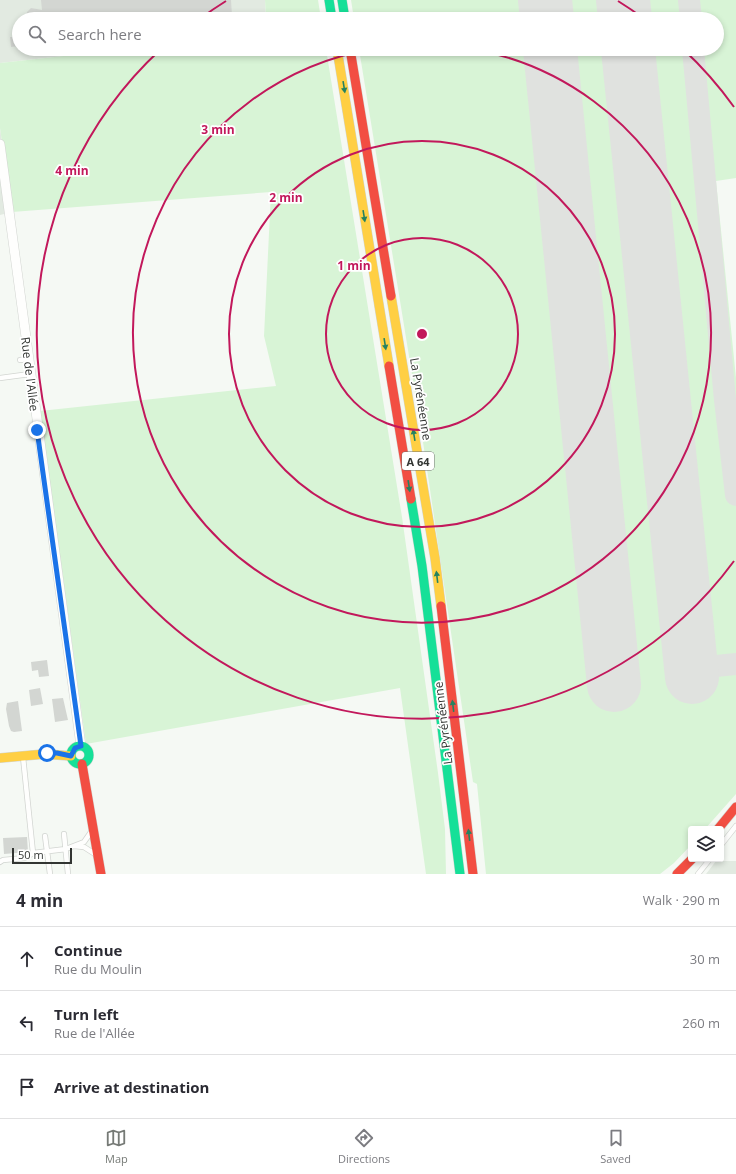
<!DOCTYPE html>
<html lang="en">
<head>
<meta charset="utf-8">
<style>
	:root { --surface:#fff; --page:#f7f7f7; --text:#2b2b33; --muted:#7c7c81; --line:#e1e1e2; --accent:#767a76 }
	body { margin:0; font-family:"Open Sans",sans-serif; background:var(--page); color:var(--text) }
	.controls { position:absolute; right:12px; bottom:12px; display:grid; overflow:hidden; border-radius:4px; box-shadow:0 2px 6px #0003 }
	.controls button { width:36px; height:36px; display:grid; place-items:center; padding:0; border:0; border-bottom:1px solid var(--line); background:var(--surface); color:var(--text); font:20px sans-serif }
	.scale { position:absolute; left:12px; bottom:10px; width:60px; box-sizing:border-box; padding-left:4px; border:2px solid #323532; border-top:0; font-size:11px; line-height:14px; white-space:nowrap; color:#323532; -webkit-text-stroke:3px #fff; paint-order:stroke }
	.stop { position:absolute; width:12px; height:12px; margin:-9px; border:3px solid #1a73e8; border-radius:50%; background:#fff }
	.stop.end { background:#1a73e8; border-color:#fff; box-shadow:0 1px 4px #0008 }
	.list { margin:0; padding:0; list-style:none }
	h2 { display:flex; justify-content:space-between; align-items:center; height:52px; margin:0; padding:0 16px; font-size:17px }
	h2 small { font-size:13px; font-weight:400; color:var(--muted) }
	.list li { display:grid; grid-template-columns:26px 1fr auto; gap:12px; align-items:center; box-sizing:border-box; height:64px; padding:0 16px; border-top:1px solid var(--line) }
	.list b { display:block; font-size:15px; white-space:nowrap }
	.list p { margin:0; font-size:13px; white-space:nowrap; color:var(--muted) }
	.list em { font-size:13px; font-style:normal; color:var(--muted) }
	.icon { flex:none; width:22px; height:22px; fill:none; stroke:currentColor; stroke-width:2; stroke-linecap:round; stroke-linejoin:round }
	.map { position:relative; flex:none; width:736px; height:874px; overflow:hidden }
	.search { position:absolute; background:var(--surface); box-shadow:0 2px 6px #0003; left:12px; right:12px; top:12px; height:44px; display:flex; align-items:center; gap:10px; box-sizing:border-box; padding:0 14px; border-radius:22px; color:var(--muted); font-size:15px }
	.sheet { height:244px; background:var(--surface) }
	nav { display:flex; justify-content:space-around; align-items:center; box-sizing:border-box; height:56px; border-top:1px solid var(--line); background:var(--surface); font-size:11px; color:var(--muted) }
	nav a { display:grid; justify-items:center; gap:2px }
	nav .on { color:var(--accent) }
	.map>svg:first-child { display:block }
	.built { fill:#e2eae1 }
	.green { fill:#d8f4d6 }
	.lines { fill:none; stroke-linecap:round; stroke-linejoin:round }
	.taxiway { stroke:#e0e2df; stroke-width:22 }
	.runway { stroke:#e0e2df; stroke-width:54 }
	.building { fill:#d3d6d2 }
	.lane-casing { stroke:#d2d5d1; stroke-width:6 }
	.street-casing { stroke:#d2d5d1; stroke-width:10 }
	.fast-casing { stroke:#d2d5d1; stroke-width:10 }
	.slow-casing { stroke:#d2d5d1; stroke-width:10 }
	.jam-casing { stroke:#d2d5d1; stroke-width:10 }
	.lane { stroke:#fefefd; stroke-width:4.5 }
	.street { stroke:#fefefd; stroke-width:9 }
	.fast { stroke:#16e098; stroke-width:9 }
	.slow { stroke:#ffcf43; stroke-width:9 }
	.jam { stroke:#f24e42; stroke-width:9 }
	.oneway { fill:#258260 }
	.route { stroke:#1a73e8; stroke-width:5 }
	.ring { fill:none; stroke:#c2185b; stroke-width:2 }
	.labels { text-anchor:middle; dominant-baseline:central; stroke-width:3.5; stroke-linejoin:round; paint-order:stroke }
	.shield { fill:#fff; stroke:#707270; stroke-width:1 }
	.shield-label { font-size:11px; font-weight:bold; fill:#323532 }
	.street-label { font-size:12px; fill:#323532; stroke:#fff }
	.centre { fill:#c2185b; stroke:#fff; stroke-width:2 }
	.ring-label { font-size:12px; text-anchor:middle; font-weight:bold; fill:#c2185b; stroke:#fff; stroke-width:3.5; stroke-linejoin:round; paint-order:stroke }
</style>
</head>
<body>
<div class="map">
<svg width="736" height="874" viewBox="0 0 736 874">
	<rect width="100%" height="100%" fill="#f5f9f4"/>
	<path class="built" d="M 0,0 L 265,0 L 266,19 L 19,19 L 19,49 L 127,49 L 0,63 Z
		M 0,128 L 12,212 L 0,215 Z
		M 716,861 L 736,861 L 736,874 L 706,874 Z"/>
	<path class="green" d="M 265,0 L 318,0 L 321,19 L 266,19 Z
		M 351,0 L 736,0 L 736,178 L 716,181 L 736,378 L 736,794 L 705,829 L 691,829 L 691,845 L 674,863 L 660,874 L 486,874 L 477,784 L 473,782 L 423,442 L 359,49 L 717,49 L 717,19 L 354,19 Z
		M 127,49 L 326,49 L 402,517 L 438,773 L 445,829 L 446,874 L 426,874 L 400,688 L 86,744 L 40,411 L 276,386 L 264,336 L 271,192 L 12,212 L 0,128 L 0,63 Z"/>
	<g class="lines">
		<path class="taxiway" d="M 689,0 L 691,19
			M 693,49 L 725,400 L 736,495
			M 697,668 L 736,664"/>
		<path class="runway" d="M 545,0 L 547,19
			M 623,0 L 625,19
			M 550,49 L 614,685
			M 628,49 L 692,677"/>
	</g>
	<path class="building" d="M 41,0 L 231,0 L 232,16 L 218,18 L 218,19 L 26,19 L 27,12 L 31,8 L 42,10 Z
		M 10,37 L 19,37 L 19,46 L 11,47 Z
		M 47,660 L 49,676 L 39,677 L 38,670 L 32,671 L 31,662 Z
		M 40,688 L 43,704 L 31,706 L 29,690 Z
		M 63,698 L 68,720 L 55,722 L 52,699 Z
		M 18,701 L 22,731 L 14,732 L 11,731 L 9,726 L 6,709 L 7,703 Z
		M 27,837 L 28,852 L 4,854 L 3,838 Z"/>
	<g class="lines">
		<defs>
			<path id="lane" d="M 20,360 L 28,359
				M 0,378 L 30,374
				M 23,757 L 33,853
				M 64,834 L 68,874
				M 45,836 L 50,874
				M 721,845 L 736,826
				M 74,846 L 84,847 L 95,854
				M 0,862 L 3,860 L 25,858 L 33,853 L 66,849 L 84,842 L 91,832
				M 698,874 L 710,859"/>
			<path id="street" d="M 0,144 L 81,746"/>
			<path id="fast" d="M 329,0 L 332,19
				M 342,0 L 345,19
				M 411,499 L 422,566 L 460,874
				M71 755a9 9 0 1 1 18 0a9 9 0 1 1-18 0Z"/>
			<path id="slow" d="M 337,49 L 389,366
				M 391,296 L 435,558 L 441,606
				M 0,758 L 45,754 L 71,756"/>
			<path id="jam" d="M 350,49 L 391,296
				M 389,366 L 411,499
				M 441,606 L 473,874
				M 82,764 L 101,874
				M 718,829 L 736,807
				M 677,874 L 692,859"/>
		</defs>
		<use href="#lane" class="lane-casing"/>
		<use href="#street" class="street-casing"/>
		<use href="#fast" class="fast-casing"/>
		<use href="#slow" class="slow-casing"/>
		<use href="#jam" class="jam-casing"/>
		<use href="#lane" class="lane"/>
		<use href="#street" class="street"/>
		<use href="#fast" class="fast"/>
		<use href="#slow" class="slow"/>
		<use href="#jam" class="jam"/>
	</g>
	<defs><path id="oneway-solid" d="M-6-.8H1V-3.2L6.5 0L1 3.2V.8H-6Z"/></defs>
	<g class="oneway">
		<use href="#oneway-solid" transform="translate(344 87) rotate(81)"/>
		<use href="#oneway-solid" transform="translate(364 216) rotate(81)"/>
		<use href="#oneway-solid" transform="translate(385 344) rotate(81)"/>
		<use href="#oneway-solid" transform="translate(414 435) rotate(-99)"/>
		<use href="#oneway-solid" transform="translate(409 486) rotate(81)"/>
		<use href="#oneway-solid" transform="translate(437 577) rotate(-97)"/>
		<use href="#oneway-solid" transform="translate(453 706) rotate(-97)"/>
		<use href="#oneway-solid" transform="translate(469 835) rotate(-97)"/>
	</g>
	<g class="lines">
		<path class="route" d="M 37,430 L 81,746 L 75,748 L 71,756 L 57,753 L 47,753"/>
	</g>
	<g class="ring">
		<circle cx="422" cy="334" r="96"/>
		<circle cx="422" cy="334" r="193"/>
		<path d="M472 49A289 289 0 1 1 372 49"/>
		<path d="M734 561A386 386 0 1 1 161 49M201 18A386 386 0 0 1 226 1M618 1A386 386 0 0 1 643 18M683 49A386 386 0 0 1 734 107"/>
	</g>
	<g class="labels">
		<rect class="shield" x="402" y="452" width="32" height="18" rx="3"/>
		<g class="shield-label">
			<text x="418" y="461">A 64</text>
		</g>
		<g class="street-label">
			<text transform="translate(30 374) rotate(83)">Rue de l'Allée</text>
			<text transform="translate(421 399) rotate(81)">La Pyrénéenne</text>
			<text transform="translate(443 723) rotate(-97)">La Pyrénéenne</text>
		</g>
	</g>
	<circle cx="422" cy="334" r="6" class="centre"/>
	<g class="ring-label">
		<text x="218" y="134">3 min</text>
		<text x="72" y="175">4 min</text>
		<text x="286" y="202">2 min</text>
		<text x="354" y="270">1 min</text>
	</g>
</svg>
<div class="controls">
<button><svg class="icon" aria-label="layers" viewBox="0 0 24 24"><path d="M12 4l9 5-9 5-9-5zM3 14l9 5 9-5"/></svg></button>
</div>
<div class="scale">50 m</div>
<div class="stop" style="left:47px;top:753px"></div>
<div class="stop end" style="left:37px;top:430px"></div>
<div class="search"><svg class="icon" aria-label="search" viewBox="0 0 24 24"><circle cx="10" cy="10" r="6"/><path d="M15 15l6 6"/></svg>Search here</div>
</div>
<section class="sheet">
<h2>4 min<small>Walk · 290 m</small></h2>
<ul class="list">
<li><svg class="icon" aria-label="ahead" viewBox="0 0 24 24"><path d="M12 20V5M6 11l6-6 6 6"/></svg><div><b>Continue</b><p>Rue du Moulin</p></div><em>30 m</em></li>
<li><svg class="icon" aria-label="left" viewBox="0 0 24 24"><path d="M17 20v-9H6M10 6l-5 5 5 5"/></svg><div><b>Turn left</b><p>Rue de l'Allée</p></div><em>260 m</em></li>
<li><svg class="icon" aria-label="arrive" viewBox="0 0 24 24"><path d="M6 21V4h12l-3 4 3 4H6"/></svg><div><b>Arrive at destination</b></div></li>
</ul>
</section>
<nav>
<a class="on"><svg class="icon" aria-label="map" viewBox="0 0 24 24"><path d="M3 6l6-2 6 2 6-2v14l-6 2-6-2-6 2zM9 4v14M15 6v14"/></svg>Map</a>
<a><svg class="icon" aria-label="directions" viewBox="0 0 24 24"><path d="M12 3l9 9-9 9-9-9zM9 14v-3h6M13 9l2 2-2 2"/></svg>Directions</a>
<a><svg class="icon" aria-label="saved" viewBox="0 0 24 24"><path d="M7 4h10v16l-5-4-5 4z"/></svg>Saved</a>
</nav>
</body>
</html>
